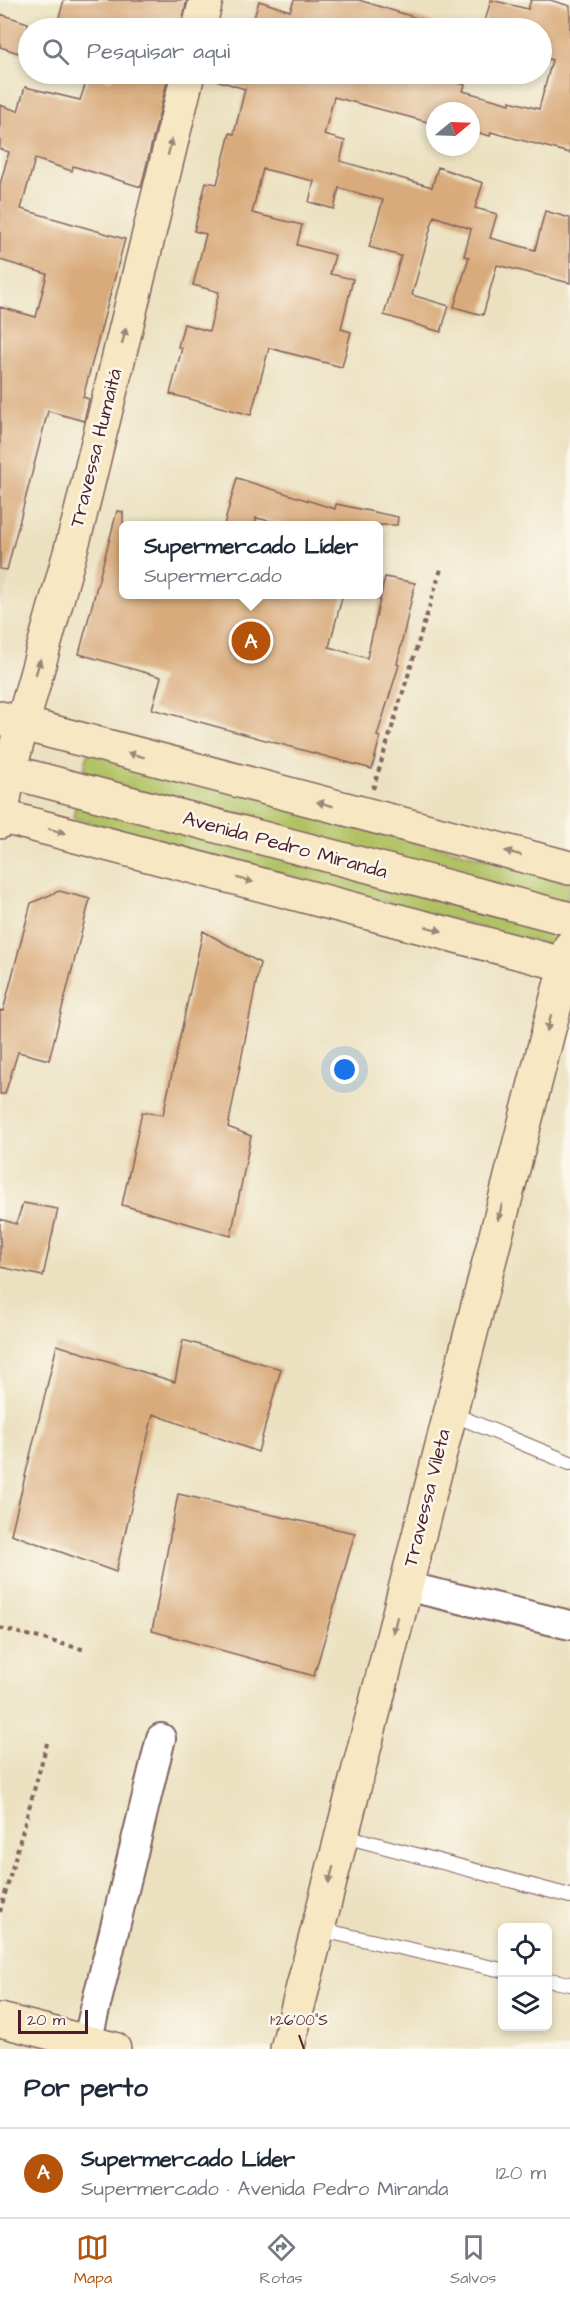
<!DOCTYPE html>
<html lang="pt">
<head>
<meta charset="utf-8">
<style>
	:root { --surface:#fff; --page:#f6f6f7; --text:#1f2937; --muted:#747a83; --line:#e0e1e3; --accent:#b45309 }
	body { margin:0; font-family:"Architects Daughter",sans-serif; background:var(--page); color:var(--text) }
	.controls { position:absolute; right:18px; bottom:18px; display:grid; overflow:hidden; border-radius:9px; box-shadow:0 3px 9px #0003 }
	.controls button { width:54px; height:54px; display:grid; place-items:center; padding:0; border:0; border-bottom:2px solid var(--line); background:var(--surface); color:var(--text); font:30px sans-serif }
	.compass { position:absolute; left:426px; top:102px; width:54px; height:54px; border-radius:50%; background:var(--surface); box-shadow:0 3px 9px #0003; rotate:71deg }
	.scale { position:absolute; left:18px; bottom:15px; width:70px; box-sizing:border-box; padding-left:6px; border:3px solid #4a1f2b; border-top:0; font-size:16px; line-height:21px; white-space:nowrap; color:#4a1f2b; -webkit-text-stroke:4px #fbf7ec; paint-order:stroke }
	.you { position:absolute; left:345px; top:1070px; width:21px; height:21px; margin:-15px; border:4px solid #fff; border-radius:50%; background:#1a73e8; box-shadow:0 0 0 9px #1a73e833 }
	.badge { display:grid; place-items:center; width:39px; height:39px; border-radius:50%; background:var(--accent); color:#fff; font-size:20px; font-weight:700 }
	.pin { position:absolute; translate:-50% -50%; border:3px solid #fff; box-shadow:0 2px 6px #0006 }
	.popup { position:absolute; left:119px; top:521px; width:264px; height:78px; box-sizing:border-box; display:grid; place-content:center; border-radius:9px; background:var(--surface); filter:drop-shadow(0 2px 4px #0005); font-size:20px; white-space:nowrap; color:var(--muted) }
	.popup b { font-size:22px; color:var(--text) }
	.popup::after { content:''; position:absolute; left:50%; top:100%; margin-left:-12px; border:12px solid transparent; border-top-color:var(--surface) }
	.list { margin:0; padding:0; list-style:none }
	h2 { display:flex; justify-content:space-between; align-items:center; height:78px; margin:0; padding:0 24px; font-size:26px }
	h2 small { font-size:20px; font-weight:400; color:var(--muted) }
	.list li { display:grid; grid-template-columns:39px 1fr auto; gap:18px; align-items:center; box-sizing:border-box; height:90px; padding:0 24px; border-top:2px solid var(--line) }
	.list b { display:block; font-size:22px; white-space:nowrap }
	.list p { margin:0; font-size:20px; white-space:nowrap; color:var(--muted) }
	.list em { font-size:20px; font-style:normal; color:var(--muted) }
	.icon { flex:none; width:33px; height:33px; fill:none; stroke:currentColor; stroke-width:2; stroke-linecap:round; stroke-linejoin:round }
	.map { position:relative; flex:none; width:570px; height:2049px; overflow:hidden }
	.search { position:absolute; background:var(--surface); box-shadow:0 3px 9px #0003; left:18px; right:18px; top:18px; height:66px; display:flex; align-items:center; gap:15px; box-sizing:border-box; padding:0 21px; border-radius:33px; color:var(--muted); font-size:22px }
	.sheet { height:168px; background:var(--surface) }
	nav { display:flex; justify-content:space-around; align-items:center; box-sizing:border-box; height:84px; border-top:2px solid var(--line); background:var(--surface); font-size:16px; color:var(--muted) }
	nav a { display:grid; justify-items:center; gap:3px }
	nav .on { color:var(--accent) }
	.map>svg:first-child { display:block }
	.built { fill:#e2d2b4 }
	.green { fill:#b1c265; stroke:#7e7048; stroke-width:1.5 }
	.building { fill:#d9ab7c }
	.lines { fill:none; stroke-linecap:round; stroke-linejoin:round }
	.lane-casing { stroke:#82635f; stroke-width:16 }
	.street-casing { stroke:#82635f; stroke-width:32 }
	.secondary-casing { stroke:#82635f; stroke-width:36 }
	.path { stroke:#82635f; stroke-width:4; stroke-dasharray:4.5 4.5; stroke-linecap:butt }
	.lane { stroke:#fff; stroke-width:14 }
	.street { stroke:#fff; stroke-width:28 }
	.secondary { stroke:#f7e8c3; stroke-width:33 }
	.oneway { fill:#a08477 }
	.ticks { fill:none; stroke:#4a1f2b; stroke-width:2 }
	.labels { text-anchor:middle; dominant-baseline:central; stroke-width:5; stroke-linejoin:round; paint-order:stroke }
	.street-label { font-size:20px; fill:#4a1f2b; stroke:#fbf7ec }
	.ticks-label { font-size:15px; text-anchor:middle; fill:#4a1f2b; stroke:#fbf7ec; stroke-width:5; stroke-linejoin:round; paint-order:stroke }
</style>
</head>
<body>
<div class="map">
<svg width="570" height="2049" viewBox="0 0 570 2049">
	<rect width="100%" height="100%" fill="#fbf7ec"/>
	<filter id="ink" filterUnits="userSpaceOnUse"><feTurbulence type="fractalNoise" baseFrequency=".0167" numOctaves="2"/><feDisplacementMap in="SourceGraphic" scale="12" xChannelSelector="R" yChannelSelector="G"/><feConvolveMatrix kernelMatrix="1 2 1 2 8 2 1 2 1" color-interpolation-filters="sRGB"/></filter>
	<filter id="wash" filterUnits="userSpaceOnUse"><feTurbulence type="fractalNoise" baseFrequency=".008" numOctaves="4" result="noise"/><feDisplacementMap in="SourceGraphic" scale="24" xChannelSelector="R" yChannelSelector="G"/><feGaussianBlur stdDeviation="1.35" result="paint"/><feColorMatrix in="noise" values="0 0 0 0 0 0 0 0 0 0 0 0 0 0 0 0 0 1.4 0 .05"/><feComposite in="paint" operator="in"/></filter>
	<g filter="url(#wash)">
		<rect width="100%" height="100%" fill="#ebe1c0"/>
		<path class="built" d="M 0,401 L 51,415 L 0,614 Z"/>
		<path class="green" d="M 89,750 L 570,882 L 566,907 L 81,781 Z
			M 77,797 L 566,925 L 558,948 L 73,818 Z"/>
		<g id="blocks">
			<path class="building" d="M 64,0 L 187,0 L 181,28 L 56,28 Z
				M 294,0 L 359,0 L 436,24 L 435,28 L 251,28 L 259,1 L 290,11 Z
				M 491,0 L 528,9 L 531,0 L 550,0 L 570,6 L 570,153 L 491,132 L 490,136 L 471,131 L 471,111 L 435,111 L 435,124 L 334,97 L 324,135 L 345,141 L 340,161 L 432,187 L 438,167 L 483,183 L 475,208 L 497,214 L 490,238 L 535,250 L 545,211 L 570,218 L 570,283 L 497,265 L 483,315 L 454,307 L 469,257 L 464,256 L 471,229 L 434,216 L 412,295 L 449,306 L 441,332 L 384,315 L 401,256 L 369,247 L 383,200 L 339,188 L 334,209 L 309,202 L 314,181 L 263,169 L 252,213 L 302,225 L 297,245 L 335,255 L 330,274 L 353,279 L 341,329 L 351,332 L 342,367 L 269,348 L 251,415 L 170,394 L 182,348 L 178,347 L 184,324 L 209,331 L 219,292 L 193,285 L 206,234 L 194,231 L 206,182 L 217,184 L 230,133 L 234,134 L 245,89 L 209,78 L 210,74 L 452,74 L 450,80 L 465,85 L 463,91 L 510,104 L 510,101 L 539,109 L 552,60 L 542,56 L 542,28 L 483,28 Z
				M 0,14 L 28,23 L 28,56 L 0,47 Z
				M 89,74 L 111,81 L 114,74 L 169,74 L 141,187 L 73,166 L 72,171 L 35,159 L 21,209 L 125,239 L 83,397 L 89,399 L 84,421 L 48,411 L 7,570 L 0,569 L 0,307 L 36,317 L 47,274 L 0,260 L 0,184 L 9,152 L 0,149 L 0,105 L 18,111 L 25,87 L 80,100 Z
				M 237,478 L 335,509 L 336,504 L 398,517 L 397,525 L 290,525 L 256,518 L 255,525 L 224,525 Z
				M 117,511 L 123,512 L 123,594 L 343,594 L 329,647 L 367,658 L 385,577 L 415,583 L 397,664 L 399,665 L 377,736 L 380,737 L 372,769 L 152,709 L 161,677 L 79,654 Z
				M 59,891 L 90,899 L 49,1060 L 18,1052 L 5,1094 L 0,1094 L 0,1010 L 3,1011 L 31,903 Z
				M 203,931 L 260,963 L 228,1127 L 251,1136 L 231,1236 L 122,1205 L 142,1112 L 163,1115 Z
				M 23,1203 L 58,1209 L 43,1276 L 0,1267 L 0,1219 L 16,1224 Z
				M 183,1340 L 281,1369 L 258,1452 L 153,1414 L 116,1572 L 11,1534 L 57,1345 L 175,1382 Z
				M 178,1494 L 355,1533 L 314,1676 L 152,1631 Z"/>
		</g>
	</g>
	<g filter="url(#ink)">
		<use href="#blocks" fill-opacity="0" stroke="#82635f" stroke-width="1.5"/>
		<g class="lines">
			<defs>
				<path id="lane" d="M 450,1413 L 570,1463
					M 341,1835 L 570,1896
					M 317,1929 L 502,1970
					M 548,1980 L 570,1984"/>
				<path id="street" d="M 405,1586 L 570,1625
					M 87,2042 L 161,1738"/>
				<path id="secondary" d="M 199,28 L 206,0
					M 0,718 L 570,868
					M 0,769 L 570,919
					M 0,816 L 570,966
					M 0,822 L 9,772 L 78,524 L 188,74
					M 0,2020 L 114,2049
					M 287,2049 L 570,947"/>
			</defs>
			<use href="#lane" class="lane-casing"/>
			<use href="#street" class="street-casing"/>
			<use href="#secondary" class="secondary-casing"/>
			<path class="path" d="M 373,789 L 441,569
				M 0,1628 L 86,1650
				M 0,1912 L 48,1740"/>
			<use href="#lane" class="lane"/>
			<use href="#street" class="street"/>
			<use href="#secondary" class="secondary"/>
		</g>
		<defs><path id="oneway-solid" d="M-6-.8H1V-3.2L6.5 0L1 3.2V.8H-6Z" transform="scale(1.5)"/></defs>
		<g class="oneway">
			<use href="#oneway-solid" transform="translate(170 147) rotate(-76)"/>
			<use href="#oneway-solid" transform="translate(124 336) rotate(-76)"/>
			<use href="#oneway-solid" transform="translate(38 667) rotate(-74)"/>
			<use href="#oneway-solid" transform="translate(136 755) rotate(-165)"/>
			<use href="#oneway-solid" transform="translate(325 804) rotate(-165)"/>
			<use href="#oneway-solid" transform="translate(57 831) rotate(15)"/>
			<use href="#oneway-solid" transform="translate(513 853) rotate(-165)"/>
			<use href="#oneway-solid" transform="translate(245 880) rotate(15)"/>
			<use href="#oneway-solid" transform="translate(434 929) rotate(15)"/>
			<use href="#oneway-solid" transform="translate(549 1023) rotate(104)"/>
			<use href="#oneway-solid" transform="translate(500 1212) rotate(104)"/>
			<use href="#oneway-solid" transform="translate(395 1625) rotate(104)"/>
			<use href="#oneway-solid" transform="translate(331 1875) rotate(105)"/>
		</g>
	</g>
	<path class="ticks" d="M 299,2035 L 304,2049"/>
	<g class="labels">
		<g class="street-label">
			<text transform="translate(96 448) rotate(-76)">Travessa Humaitá</text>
			<text transform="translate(285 845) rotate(15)">Avenida Pedro Miranda</text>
			<text transform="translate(427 1498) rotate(-76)">Travessa Vileta</text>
		</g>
	</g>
	<g class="ticks-label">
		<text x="299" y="2025">1°26'00"S</text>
	</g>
</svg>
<div class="controls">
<button><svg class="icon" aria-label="locate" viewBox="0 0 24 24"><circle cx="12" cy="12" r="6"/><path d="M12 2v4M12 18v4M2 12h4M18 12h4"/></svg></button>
<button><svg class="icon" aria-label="layers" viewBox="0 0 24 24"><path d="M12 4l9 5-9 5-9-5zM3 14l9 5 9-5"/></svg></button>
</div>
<svg class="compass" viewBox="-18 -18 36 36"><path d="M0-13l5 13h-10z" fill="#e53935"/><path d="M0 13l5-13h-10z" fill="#747a83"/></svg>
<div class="scale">20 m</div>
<div class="you"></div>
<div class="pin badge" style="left:251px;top:641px">A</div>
<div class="popup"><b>Supermercado Líder</b>Supermercado</div>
<div class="search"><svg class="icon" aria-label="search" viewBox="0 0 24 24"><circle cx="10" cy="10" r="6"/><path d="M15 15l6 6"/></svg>Pesquisar aqui</div>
</div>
<section class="sheet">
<h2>Por perto<small></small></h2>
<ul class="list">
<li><span class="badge">A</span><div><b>Supermercado Líder</b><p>Supermercado · Avenida Pedro Miranda</p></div><em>120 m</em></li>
</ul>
</section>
<nav>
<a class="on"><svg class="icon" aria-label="map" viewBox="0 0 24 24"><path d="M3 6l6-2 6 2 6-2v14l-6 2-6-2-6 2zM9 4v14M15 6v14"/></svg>Mapa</a>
<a><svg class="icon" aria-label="directions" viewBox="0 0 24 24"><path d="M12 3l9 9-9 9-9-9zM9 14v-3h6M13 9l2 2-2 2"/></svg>Rotas</a>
<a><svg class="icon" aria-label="saved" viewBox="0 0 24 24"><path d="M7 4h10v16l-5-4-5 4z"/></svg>Salvos</a>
</nav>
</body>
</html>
